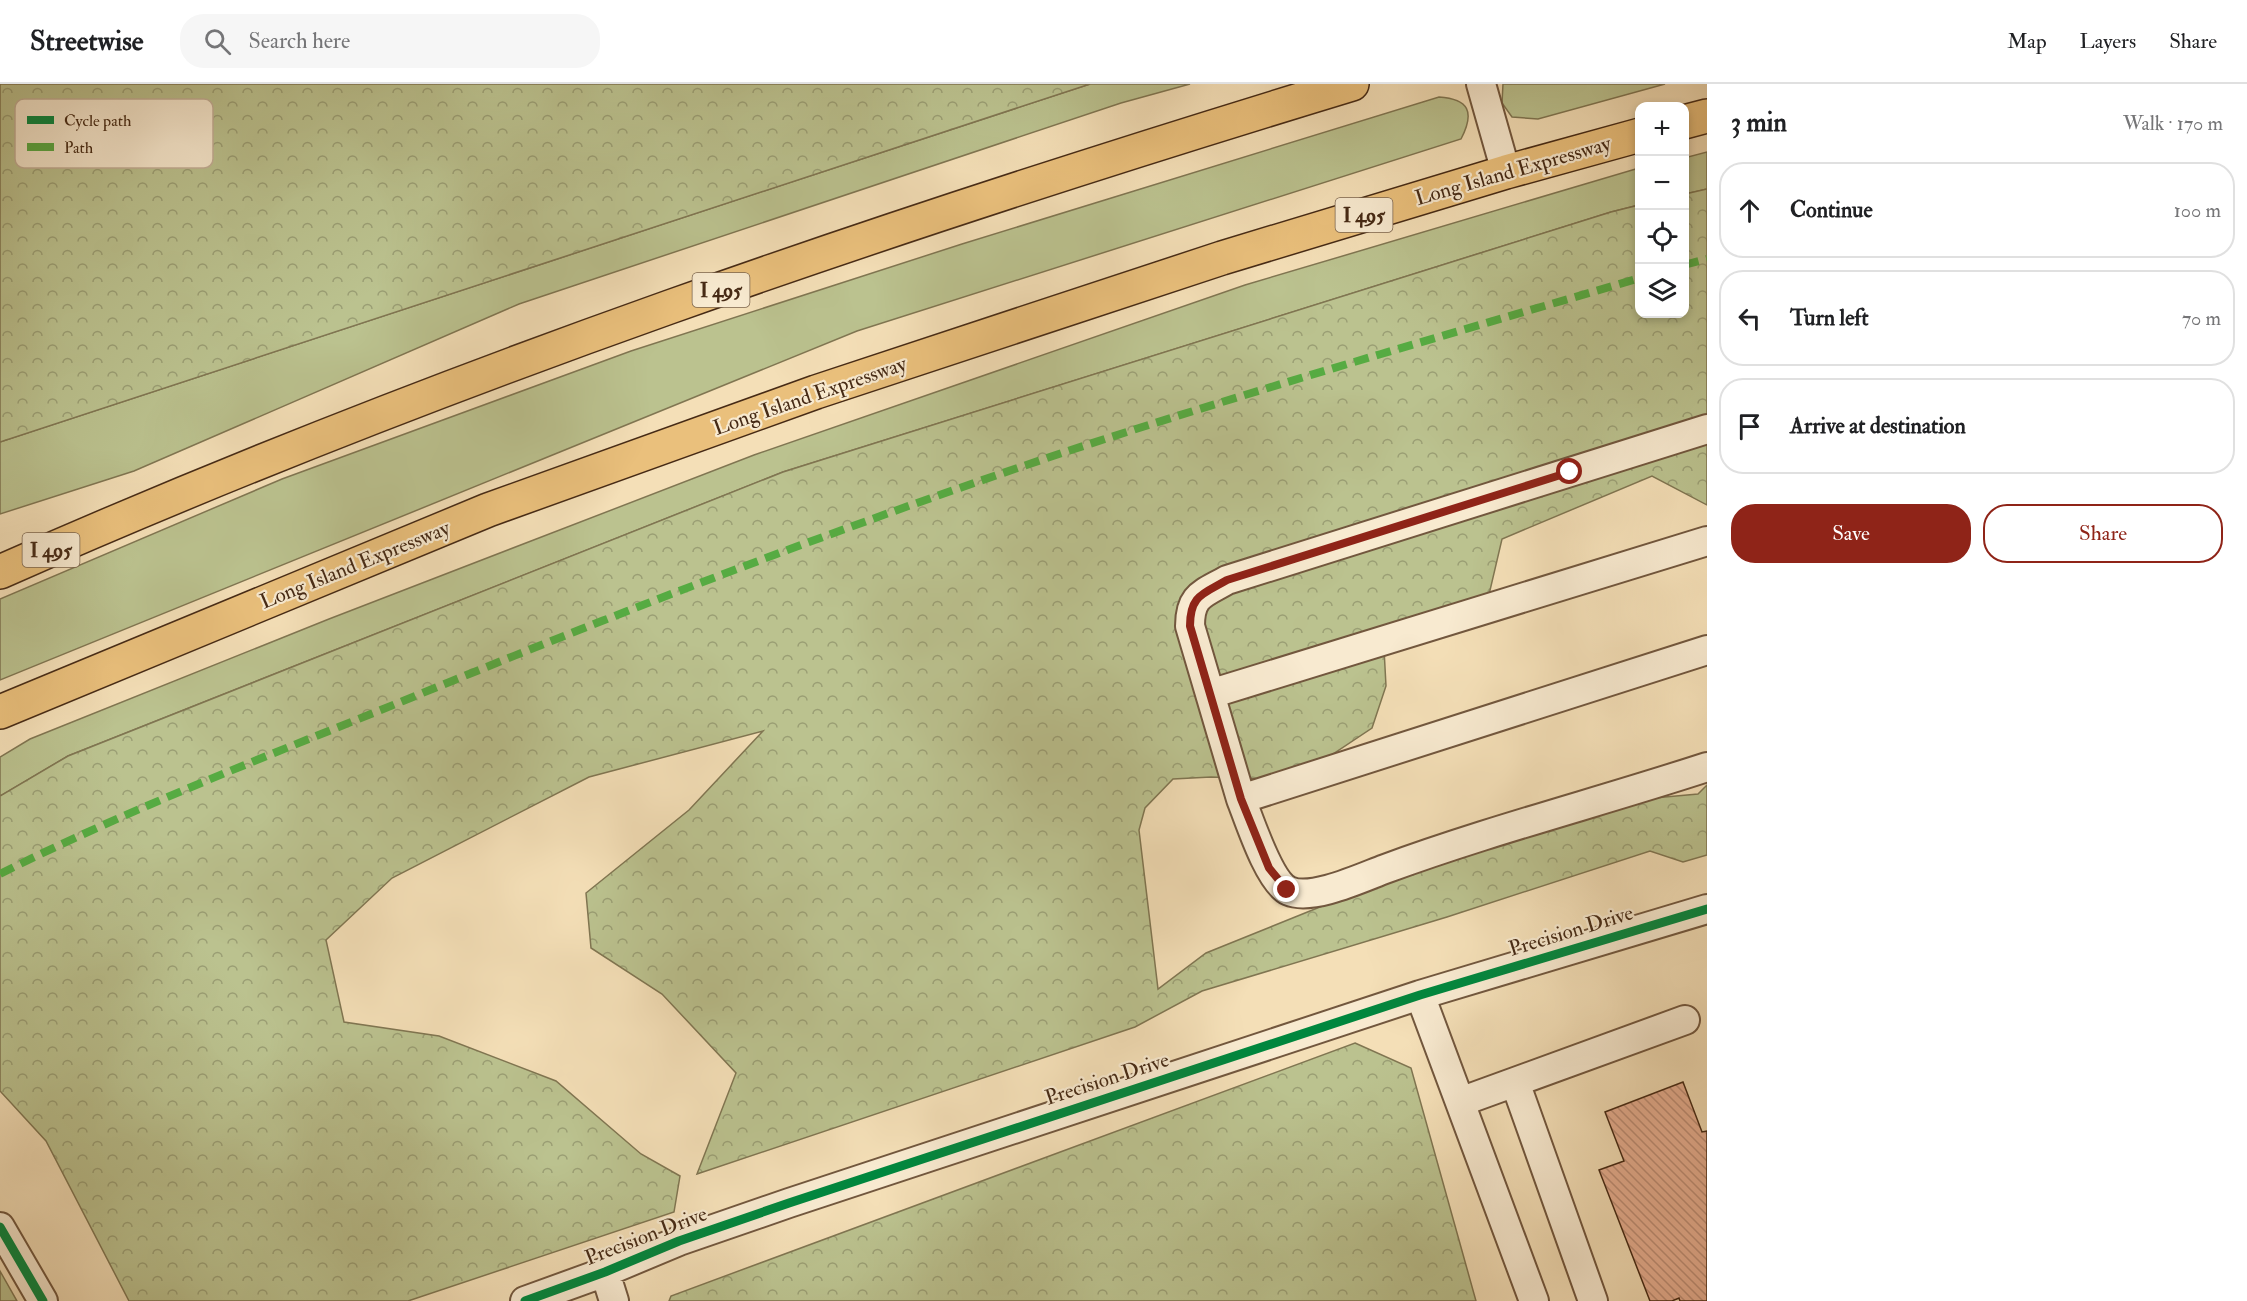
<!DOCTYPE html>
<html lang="en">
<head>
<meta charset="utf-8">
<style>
	:root { --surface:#fff; --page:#f6f6f6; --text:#202124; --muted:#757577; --line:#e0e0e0; --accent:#8f2418 }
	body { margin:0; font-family:"IM FELL Double Pica",serif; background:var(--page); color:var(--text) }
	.controls { position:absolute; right:18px; top:18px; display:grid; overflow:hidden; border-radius:12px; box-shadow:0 3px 9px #0003 }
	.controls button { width:54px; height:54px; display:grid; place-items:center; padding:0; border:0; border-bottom:2px solid var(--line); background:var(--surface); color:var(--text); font:30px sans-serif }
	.stop { position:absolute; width:18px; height:18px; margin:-14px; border:4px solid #8f2418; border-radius:50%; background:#fff }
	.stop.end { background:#8f2418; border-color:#fff; box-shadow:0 2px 6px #0008 }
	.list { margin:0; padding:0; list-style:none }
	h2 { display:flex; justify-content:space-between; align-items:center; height:78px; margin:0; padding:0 24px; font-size:26px }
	h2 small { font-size:20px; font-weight:400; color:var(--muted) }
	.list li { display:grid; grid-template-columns:39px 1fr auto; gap:18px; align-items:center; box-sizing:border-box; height:96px; margin:0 12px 12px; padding:0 12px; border:2px solid var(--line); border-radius:24px }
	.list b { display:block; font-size:22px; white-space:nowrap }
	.list em { font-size:20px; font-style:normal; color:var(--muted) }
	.actions { display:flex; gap:12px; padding:18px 24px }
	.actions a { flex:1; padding:14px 0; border:2px solid var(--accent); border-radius:24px; text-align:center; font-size:21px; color:var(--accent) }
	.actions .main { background:var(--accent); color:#fff }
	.icon { flex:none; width:33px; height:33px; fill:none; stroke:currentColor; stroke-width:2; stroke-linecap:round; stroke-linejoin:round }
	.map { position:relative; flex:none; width:1707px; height:1217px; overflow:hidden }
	header { display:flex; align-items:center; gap:36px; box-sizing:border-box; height:84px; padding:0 30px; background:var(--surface); border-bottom:2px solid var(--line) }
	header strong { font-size:28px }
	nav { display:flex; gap:33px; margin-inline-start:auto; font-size:21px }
	.search { width:420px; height:54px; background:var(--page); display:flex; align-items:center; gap:15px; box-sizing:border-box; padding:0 21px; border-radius:24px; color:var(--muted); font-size:22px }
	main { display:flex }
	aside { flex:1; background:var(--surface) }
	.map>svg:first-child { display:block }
	.green { fill:#bbc28f; stroke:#807652; stroke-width:1.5 }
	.forest { fill:url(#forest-crowns); stroke:#807652; stroke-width:1.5 }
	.building { fill:url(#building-back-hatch); stroke:#462a15; stroke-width:1.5 }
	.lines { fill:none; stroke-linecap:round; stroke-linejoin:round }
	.minor-casing { stroke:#72573e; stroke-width:32 }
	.highway-casing { stroke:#462a15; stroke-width:36 }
	.minor { stroke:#f8ead0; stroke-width:28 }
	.highway { stroke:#eac07c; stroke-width:33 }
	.quiet { stroke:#56ab42; stroke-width:8; stroke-dasharray:15 8; stroke-linecap:butt }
	.cycleway-casing { stroke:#f8ead0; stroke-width:13 }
	.cycleway { stroke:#00873e; stroke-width:9 }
	.route { stroke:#8f2418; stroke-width:8 }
	.labels { text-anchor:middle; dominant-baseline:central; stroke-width:4.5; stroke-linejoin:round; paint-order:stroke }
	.shield { fill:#f8ead0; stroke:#7b644d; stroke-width:1.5 }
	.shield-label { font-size:20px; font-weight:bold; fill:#462a15 }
	.street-label { font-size:21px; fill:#462a15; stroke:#f8ead0 }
	.key { fill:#f8ead0; stroke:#c3b098; stroke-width:1.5 }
	.key-label { font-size:16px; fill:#462a15 }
</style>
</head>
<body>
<header>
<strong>Streetwise</strong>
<div class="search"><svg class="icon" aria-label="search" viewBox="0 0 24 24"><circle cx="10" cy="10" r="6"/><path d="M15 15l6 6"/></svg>Search here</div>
<nav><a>Map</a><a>Layers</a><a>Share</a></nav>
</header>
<main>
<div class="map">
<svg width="1707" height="1217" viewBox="0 0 1707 1217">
	<defs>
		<pattern id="forest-crowns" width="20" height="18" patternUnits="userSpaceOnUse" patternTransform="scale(1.5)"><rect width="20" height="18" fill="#bbc28f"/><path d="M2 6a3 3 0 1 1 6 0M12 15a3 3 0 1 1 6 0" fill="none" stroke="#9a9e74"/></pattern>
		<pattern id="building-back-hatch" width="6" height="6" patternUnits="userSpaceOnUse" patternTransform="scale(1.5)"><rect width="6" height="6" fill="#e8b093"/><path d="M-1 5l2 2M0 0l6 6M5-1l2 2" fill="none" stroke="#be8f77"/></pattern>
	</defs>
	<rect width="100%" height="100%" fill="#f4dfb7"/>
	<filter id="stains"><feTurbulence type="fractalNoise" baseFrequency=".00333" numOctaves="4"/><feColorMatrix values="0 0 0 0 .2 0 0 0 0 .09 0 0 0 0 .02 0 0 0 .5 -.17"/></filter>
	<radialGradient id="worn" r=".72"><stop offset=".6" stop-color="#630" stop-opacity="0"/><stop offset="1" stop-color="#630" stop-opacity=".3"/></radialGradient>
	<path class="green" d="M 1090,0 L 1190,0 L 1121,19 L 519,220 L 134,387 L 0,430 L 0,358 Z
		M 1665,0 L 1538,35 L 1512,33 L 1502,19 L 1503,0 Z
		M 1439,13 C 1469,15 1475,28 1461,55 L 857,247 L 0,596 L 0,515 L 282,395 L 631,267 L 962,160 Z
		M 1707,68 L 1707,105 L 1685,110 L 1684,74 Z
		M 1639,84 L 1639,121 L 1611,128 L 783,388 L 68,672 L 0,712 L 0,673 L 30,655 L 329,535 L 754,371 L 1245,201 Z
		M 0,1187 L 17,1217 L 0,1217 Z"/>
	<path class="forest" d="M 0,0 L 1090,0 L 0,358 Z
		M 1707,105 L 1707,421 L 1652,392 L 1502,455 L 1488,515 L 1383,546 L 1386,602 L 1372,644 L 1294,696 L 1211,693 L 1173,695 L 1145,724 L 1139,746 L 1158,905 L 1206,869 L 1553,729 L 1632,716 L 1698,710 L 1707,701 L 1707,771 L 1683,778 L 1650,767 L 1447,833 L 1202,907 L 1135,943 L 697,1090 L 736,989 L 662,910 L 591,864 L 586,809 L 689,726 L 763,647 L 589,693 L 392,794 L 326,856 L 344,938 L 439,952 L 556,997 L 641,1070 L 680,1092 L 674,1128 L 408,1217 L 129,1217 L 46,1057 L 0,1007 L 0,712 L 68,672 L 783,388 L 1611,128 L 1639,121 L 1640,230 L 1684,230 L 1685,110 Z
		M 1355,959 L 1411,984 L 1476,1217 L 669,1217 L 671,1212 Z"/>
	<path class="building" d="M 1683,998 L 1702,1048 L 1707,1047 L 1707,1217 L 1680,1217 L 1679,1214 L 1672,1217 L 1650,1217 L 1599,1086 L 1624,1077 L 1605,1028 Z"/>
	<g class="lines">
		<defs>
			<path id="minor" d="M 1481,0 L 1506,88
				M 1707,345 L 1227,496 C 1203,510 1190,511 1190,542 L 1241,715 L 1707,566
				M 1210,610 L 1707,457
				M 1241,715 C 1249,735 1269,798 1289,807 C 1312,817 1361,794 1385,785 C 1491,746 1600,718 1707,683
				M 1420,911 L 1534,1217
				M 1460,1018 L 1515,998
				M 0,1143 L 43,1217
				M 605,1188 L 614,1217
				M 525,1217 L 605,1188 L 679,1157 L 789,1119 L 1420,911 L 1707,825
				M 1593,1217 L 1515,998 L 1685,936"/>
			<path id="highway" d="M 1684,38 L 1707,32
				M 0,488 C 438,294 894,139 1352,0
				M 0,628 L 488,426 L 816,308 L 1222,174 L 1506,88 L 1640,51"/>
		</defs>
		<use href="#minor" class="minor-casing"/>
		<use href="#highway" class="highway-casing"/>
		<use href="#minor" class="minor"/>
		<use href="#highway" class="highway"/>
		<path class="quiet" d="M 1684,181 L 1707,175
			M 0,790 C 131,724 268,672 403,617 C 622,527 843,442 1068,367 C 1257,305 1449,250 1640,194"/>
		<defs>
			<path id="cycleway" d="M 0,1143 L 43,1217
				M 525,1217 L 605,1188 L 679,1157 L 789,1119 L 1420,911 L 1707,825"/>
		</defs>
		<use href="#cycleway" class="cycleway-casing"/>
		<use href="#cycleway" class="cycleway"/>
	</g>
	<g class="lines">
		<path class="route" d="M 1287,806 L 1269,784 L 1241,715 L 1190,542 C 1190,511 1203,510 1227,496 L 1570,388"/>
	</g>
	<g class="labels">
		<g class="shield">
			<rect x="1335.5" y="114" width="57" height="34" rx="4.5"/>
			<rect x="692.5" y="189" width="57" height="34" rx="4.5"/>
			<rect x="22.5" y="449" width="57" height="34" rx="4.5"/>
		</g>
		<g class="shield-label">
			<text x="1364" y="131">I 495</text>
			<text x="721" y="206">I 495</text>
			<text x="51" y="466">I 495</text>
		</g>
		<g class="street-label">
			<text transform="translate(1513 87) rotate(-16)">Long Island Expressway</text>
			<text transform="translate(810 312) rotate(-19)">Long Island Expressway</text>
			<text transform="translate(355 481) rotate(-22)">Long Island Expressway</text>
			<text transform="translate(1571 847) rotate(-17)">Precision Drive</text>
			<text transform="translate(1107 995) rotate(-18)">Precision Drive</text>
			<text transform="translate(646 1152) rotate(-21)">Precision Drive</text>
		</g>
	</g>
	<rect x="15" y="15" width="198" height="69" rx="9" class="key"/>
	<rect x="27" y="32" width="27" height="8" fill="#00873e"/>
	<rect x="27" y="59" width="27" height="8" fill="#56ab42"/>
	<g class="key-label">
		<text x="64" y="42">Cycle path</text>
		<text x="64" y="69">Path</text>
	</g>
	<rect width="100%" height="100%" filter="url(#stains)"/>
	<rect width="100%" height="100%" fill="url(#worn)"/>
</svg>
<div class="controls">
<button>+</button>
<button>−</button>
<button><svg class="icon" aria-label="locate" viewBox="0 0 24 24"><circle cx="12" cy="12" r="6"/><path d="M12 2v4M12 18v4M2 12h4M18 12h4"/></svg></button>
<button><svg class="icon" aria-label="layers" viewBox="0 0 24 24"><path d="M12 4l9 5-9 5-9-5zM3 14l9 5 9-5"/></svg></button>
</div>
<div class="stop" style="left:1570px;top:388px"></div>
<div class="stop end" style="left:1287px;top:806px"></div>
</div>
<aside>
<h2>3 min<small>Walk · 170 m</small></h2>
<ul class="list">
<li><svg class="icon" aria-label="ahead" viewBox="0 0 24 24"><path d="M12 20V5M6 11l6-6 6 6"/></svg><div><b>Continue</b></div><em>100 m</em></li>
<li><svg class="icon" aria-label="left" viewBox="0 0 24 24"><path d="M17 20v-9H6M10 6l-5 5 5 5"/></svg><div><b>Turn left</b></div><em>70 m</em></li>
<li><svg class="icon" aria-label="arrive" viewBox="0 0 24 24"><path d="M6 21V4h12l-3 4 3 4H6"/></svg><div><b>Arrive at destination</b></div></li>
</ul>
<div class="actions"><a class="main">Save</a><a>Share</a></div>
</aside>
</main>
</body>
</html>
